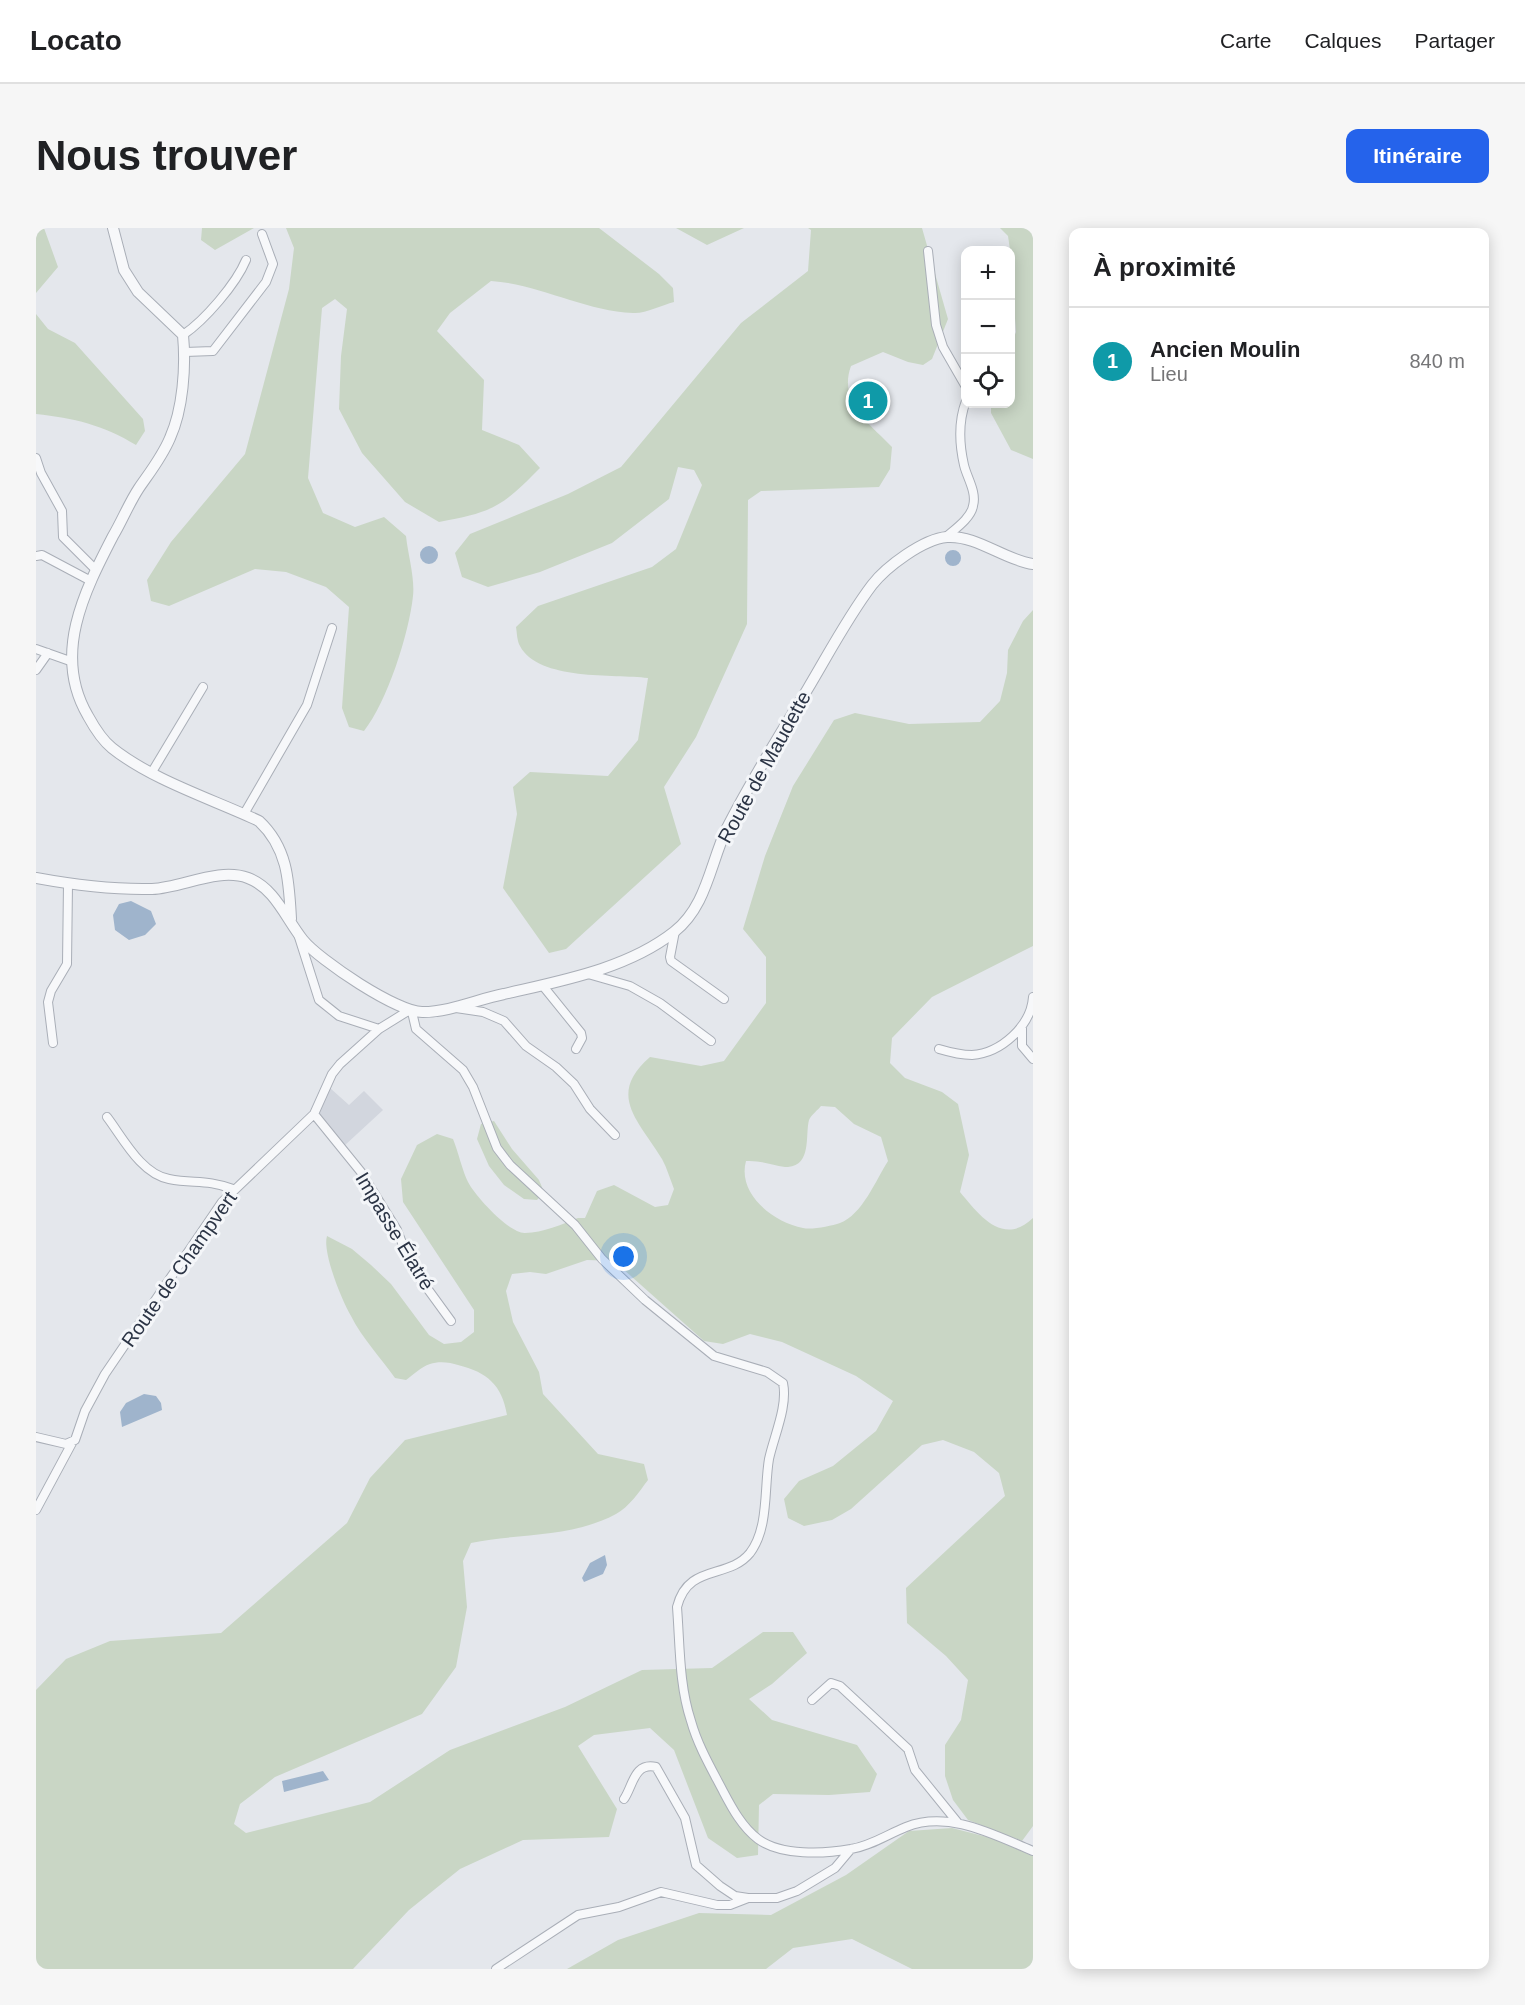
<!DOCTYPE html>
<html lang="fr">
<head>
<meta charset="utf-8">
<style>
	:root { --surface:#fff; --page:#f6f6f6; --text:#202124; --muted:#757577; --line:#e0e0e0; --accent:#2563eb }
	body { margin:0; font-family:Arial,sans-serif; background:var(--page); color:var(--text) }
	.controls { position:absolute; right:18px; top:18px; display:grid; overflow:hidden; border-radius:12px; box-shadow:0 3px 15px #0003 }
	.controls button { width:54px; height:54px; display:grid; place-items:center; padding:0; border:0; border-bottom:2px solid var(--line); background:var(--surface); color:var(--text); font:30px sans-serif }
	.you { position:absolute; left:588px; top:1029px; width:21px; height:21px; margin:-15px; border:4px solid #fff; border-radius:50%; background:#1a73e8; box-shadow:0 0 0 9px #1a73e833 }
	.badge { display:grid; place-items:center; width:39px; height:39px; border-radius:50%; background:var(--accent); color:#fff; font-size:20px; font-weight:700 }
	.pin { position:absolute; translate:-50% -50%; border:3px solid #fff; box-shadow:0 2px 6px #0006 }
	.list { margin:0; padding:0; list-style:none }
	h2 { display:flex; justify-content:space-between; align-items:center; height:78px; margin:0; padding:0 24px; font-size:26px }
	h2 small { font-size:20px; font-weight:400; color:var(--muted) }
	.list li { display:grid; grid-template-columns:39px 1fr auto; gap:18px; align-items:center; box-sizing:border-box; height:108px; padding:0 24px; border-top:2px solid var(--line) }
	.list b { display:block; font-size:22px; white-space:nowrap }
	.list p { margin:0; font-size:20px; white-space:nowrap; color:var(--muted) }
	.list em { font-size:20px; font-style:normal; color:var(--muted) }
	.icon { flex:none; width:33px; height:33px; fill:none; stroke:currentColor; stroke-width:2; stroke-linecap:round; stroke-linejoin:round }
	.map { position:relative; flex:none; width:997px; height:1741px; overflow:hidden; border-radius:12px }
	header { display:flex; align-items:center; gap:36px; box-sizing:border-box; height:84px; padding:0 30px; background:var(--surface); border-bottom:2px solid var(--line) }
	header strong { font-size:28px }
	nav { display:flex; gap:33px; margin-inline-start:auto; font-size:21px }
	.intro { display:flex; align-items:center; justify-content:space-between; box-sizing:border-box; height:144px; padding:0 36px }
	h1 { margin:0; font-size:42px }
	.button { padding:15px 27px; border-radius:12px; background:var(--accent); color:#fff; font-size:21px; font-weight:700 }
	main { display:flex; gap:36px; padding:0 36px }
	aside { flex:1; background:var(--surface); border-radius:12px; box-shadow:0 3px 15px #0003 }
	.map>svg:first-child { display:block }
	.built { fill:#d2d6de }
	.green { fill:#c9d6c5; fill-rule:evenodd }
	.water { fill:#9fb4cc }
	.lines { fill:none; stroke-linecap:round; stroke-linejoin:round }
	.minor-casing { stroke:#a9aeb7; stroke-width:10 }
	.tertiary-casing { stroke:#a9aeb7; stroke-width:12 }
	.minor { stroke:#f7f8fa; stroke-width:8 }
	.tertiary { stroke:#f7f8fa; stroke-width:10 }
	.labels { text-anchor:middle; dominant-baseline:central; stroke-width:6; stroke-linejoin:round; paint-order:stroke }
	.street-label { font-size:20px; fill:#2b3445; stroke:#f4f6f9 }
</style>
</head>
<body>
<header>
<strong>Locato</strong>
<nav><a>Carte</a><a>Calques</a><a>Partager</a></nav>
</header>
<div class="intro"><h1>Nous trouver</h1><a class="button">Itinéraire</a></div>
<main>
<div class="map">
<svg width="997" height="1741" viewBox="0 0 997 1741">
	<rect width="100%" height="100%" fill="#e4e7ec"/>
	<path class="built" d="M 294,860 L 313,877 L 328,863 L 347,882 L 308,918 L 282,886 Z"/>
	<path class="green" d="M 0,0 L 8,0 L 22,39 L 0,65 Z
		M 166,0 L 218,0 L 179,22 L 165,12 Z
		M 250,0 L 563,0 L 623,46 L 637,60 L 638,74 C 626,77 609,86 597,85 C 548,83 503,56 455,53 L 414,85 L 401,103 L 448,152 L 446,202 L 483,217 L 504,240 C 466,279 457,284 403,294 L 369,274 L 326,225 L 303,181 L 305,128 L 311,81 L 299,71 L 286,80 L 272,250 L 287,285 L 319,299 L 348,289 L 370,308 C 372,327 379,350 377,368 C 373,406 351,474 328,503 L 313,499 L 306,480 L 313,379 L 290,359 L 250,344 L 219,341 L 133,378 L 115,373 L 111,352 L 135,314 L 209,226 L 253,61 L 258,20 Z
		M 640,0 L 708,0 L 671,17 Z
		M 772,0 L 886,0 L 912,91 L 896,131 L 887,137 L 872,134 L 847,124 L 815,138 C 802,174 833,195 856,219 L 854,241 L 843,259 L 725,263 L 712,272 L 711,396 L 660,509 L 628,559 L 645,616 L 530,721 L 513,725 L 467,660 L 481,586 L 477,559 L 494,544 L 572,548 L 602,512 L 612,450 C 579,446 502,453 484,418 C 481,413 481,405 480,399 L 502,378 L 616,339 L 640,321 L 666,257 L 658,242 L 642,239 L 633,271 L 576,315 L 504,344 L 452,359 L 426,349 L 419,325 L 434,306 L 532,266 L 585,239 L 705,95 L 772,43 L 775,2 Z
		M 964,0 L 997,0 L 997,231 L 975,222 L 955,185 L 955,176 L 974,176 L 975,116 L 980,104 L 974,22 L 972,8 Z
		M 0,86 L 12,101 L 39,115 L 107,191 L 109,203 L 100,217 C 67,197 38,190 0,186 Z
		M 997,382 L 997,718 L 896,769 L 856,810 L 854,835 L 869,850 L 906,864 L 922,876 L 933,927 L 924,964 C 943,987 967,1019 997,990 L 997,1598 L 986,1613 L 932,1592 L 917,1572 L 909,1548 L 909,1517 L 925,1492 L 932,1452 L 910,1428 L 871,1395 L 870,1360 L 969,1268 L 963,1245 L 938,1224 L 907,1212 L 886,1217 L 815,1281 L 796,1292 L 768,1298 L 752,1290 L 748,1271 L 763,1253 L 797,1238 L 840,1203 L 857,1173 L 820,1148 L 746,1114 L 714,1106 L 687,1116 L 668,1113 L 578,1033 L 551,1032 L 510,1046 L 494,1044 L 476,1046 L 470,1063 L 477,1094 L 503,1144 L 507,1166 L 562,1226 L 608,1236 L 612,1252 C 603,1264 593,1279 580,1286 C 536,1310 483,1305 435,1315 L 427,1333 L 431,1379 L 420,1439 L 386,1486 L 239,1549 L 204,1576 L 198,1596 L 210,1605 L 334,1574 L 414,1522 L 529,1479 L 606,1442 L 676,1440 L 727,1404 L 757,1404 L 771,1425 L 736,1456 L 713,1471 L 736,1492 L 821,1517 L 841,1546 L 834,1564 L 793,1567 L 737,1566 L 723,1577 L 722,1627 L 701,1630 L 672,1610 L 638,1522 L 614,1500 L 558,1507 L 542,1518 L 581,1581 L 573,1609 L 487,1612 L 424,1641 L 373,1682 L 317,1741 L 0,1741 L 0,1462 L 30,1431 L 74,1413 L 185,1405 L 311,1295 L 334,1250 L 369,1212 L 471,1187 C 466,1157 451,1144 422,1137 C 414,1134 402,1133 394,1136 C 385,1139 377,1147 370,1152 L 359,1150 C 345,1130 326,1110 315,1088 C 306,1073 286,1024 291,1008 L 316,1021 L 335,1037 L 355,1056 L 393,1107 L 408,1116 L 425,1114 L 438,1104 L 438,1082 L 367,974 L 365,951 L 381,917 L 401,906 L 417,911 C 422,923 427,945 432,954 C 439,968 474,1006 489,1005 C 507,1005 526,996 542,990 L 549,990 L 561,963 L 578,957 L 619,979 L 632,977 L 638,961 C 634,951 631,940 626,931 C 603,893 570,867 614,829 L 665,838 L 688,833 L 730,775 L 730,729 L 707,701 L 729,628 L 757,558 L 798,492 L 819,485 L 873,496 L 944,494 L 964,473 L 971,445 L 972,422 L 987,393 ZM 785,878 L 799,879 L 818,896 L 845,909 L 852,933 C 840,952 826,987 804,995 C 795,998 776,1002 767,1000 C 737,994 701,966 710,933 C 727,932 740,939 752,939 C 776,937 769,907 773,892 C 775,887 782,882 785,878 Z
		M 458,893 L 476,921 L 503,952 L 508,964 L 501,972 L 488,971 L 468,957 L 453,938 L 441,911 L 445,896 Z
		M 916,1600 L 955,1610 L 997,1628 L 997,1741 L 876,1741 L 816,1711 L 757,1720 L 730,1741 L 531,1741 L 582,1712 L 663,1685 L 735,1687 L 810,1647 L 873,1603 Z"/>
	<path class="water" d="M384 327a9 9 0 1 1 18 0a9 9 0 1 1-18 0Z
		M909 330a8 8 0 1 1 16 0a8 8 0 1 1-16 0Z
		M 95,673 L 115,683 L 120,696 L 109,707 L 93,712 L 79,702 L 77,687 L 83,676 Z
		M 108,1166 L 120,1168 L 125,1175 L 126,1182 L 86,1199 L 84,1184 L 90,1175 Z
		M 569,1327 L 571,1337 L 567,1346 L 548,1354 L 546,1350 L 554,1335 Z
		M 287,1543 L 293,1552 L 248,1564 L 246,1553 Z"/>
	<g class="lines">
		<defs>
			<path id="minor" d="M 892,23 L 900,97 L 907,119 L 930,159
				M 147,107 C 169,92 200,56 210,32
				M 149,124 L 177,123 L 230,54 L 237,36 L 226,6
				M 0,230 L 5,245 L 26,283 L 27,309 L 60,342
				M 910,309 C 919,301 935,290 937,278 C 941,264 931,250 928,237 C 923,215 922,194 930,173
				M 0,328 L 6,327 L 55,353
				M 0,421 L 34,433
				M 0,442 L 12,425
				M 116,544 L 167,459
				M 208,586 L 271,477 L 296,400
				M 639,703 L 634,729 L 635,733 L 688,771
				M 262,706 L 283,772 L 303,788 L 343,801
				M 552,746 L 594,758 L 624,775 L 675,813
				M 507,758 L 545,805 L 546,810 L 540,821
				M 420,780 L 447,784 L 468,793 L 490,818 L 520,839 L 538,856 L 554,881 L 579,907
				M 376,784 L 380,801 L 427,842 L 437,859 L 461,920 L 474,937 L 539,997 L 566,1031 L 609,1072 L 678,1128 L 731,1144 L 747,1155 C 752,1178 738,1208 733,1231 C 728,1260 733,1300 714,1325 C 692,1352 652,1335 641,1379 C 644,1417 643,1457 655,1493 C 662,1518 675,1540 687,1563 C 696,1580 706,1599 722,1611 C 745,1628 788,1626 815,1621 C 835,1618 852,1606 870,1599 C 913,1582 958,1607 997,1623
				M 986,800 L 986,818 L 997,831
				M 17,815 L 12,774 L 15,763 L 31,736 L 32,656
				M 903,821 C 913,824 925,827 936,827 C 965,825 995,798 997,769
				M 278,886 L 325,944 L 361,1002 L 375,1038 L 415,1093
				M 71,889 C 87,910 105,946 133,951 C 158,956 170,951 197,961
				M 0,1209 L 30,1216 L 39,1212 L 49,1183 L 69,1146 L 186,974 L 278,886 L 296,846 L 304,836 L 343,801 L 372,783
				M 0,1282 L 36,1215
				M 776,1472 L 795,1455 L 804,1458 L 872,1521 L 879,1542 L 922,1595
				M 588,1571 C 597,1558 598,1534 620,1539 L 649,1590 L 660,1637 L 684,1658 L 699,1668 L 712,1670
				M 460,1741 L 542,1687 L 583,1679 L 625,1664 L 681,1677 L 694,1677 L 712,1670 L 741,1670 L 761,1663 L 799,1640 L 815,1621"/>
			<path id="tertiary" d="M 77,0 L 88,42 L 102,64 L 147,107 C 150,139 147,181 134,210 C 126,229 114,244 103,260 C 93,275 86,293 77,308 C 48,364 16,427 52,488 C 58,499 66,512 76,520 C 116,552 176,571 223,593 C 252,620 253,654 255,691
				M 0,650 C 38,657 77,662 116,661 C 146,660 182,639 212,650 C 239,660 250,691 267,712 C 283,732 362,785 387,784 C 414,784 442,771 468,766 C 524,753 591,741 638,704 C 670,679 674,637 690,602 C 714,554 743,508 771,462 C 792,427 811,390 836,357 C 850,339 887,311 911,309 C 941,307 968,332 997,336"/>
		</defs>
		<use href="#minor" class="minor-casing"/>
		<use href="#tertiary" class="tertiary-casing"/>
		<use href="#minor" class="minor"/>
		<use href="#tertiary" class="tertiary"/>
	</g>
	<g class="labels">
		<g class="street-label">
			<text transform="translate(728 539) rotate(-61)">Route de Maudette</text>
			<text transform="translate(359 1003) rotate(59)">Impasse Élatré</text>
			<text transform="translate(143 1041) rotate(-55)">Route de Champvert</text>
		</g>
	</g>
</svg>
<div class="controls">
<button>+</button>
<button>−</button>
<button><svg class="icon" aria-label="locate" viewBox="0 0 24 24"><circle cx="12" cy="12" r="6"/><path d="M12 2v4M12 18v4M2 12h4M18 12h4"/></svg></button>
</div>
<div class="you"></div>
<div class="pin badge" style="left:832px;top:173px;background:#0f9aa8">1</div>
</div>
<aside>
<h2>À proximité<small></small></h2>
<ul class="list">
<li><span class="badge" style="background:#0f9aa8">1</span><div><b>Ancien Moulin</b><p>Lieu</p></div><em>840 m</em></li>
</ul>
</aside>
</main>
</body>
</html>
